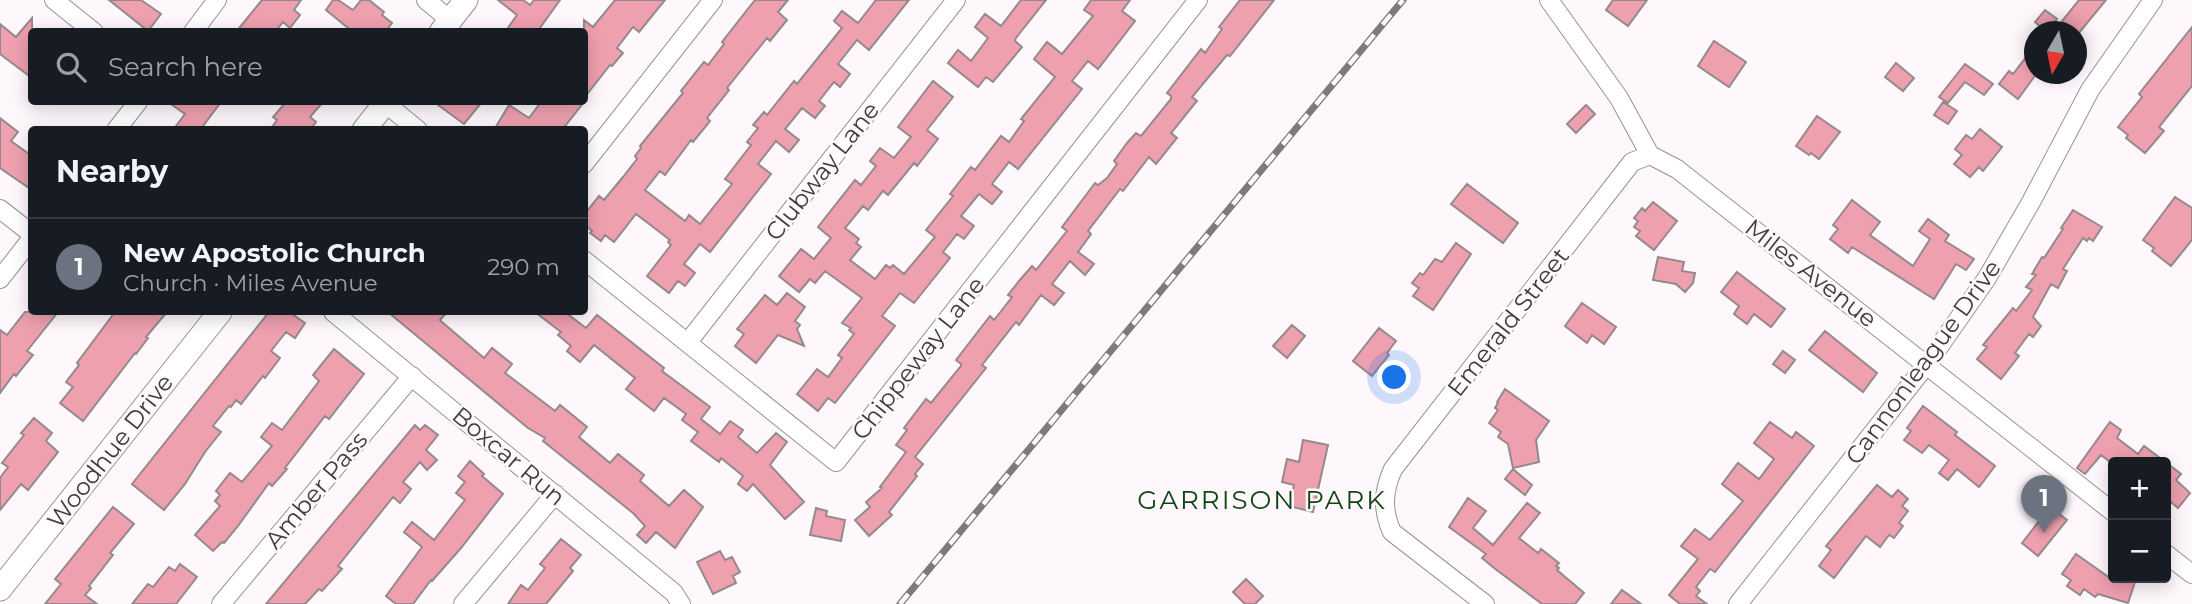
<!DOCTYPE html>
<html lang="en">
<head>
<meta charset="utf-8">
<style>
	:root { --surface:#171b24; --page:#20242c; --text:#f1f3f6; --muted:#9ea1a6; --line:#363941; --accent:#7c3aed }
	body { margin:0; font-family:Montserrat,sans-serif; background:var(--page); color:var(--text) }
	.controls { position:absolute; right:21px; bottom:21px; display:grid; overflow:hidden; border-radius:7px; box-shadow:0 4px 18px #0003 }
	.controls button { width:63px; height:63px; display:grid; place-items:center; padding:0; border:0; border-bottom:2px solid var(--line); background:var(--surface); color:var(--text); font:35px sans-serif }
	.compass { position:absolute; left:2024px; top:21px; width:63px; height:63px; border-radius:50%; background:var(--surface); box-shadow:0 4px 18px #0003; rotate:189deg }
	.you { position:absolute; left:1395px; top:378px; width:24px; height:24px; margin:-18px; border:5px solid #fff; border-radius:50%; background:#1a73e8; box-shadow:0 0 0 10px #1a73e833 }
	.badge { display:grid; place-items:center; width:46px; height:46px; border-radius:50%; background:var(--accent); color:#fff; font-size:23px; font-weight:700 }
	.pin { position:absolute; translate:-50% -58px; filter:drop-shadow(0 2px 4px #0008) }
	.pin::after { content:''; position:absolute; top:37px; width:24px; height:21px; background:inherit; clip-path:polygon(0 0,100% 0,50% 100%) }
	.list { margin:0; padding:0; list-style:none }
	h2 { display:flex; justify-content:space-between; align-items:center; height:91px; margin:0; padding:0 28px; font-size:30px }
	h2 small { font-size:23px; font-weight:400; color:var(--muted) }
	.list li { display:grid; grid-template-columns:46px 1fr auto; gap:21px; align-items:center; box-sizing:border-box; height:98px; padding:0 28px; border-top:2px solid var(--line) }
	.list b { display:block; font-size:26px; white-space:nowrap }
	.list p { margin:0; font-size:23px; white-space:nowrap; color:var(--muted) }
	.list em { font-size:23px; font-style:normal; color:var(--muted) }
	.icon { flex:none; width:38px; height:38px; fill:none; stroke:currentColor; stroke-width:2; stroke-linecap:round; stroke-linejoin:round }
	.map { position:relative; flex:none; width:2192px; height:604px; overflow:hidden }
	.search { position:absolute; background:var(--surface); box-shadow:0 4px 18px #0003; left:28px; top:28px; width:560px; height:77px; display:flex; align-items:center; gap:18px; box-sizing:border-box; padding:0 24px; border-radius:7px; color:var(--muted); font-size:26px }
	.panel { position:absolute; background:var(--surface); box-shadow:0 4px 18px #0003; left:28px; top:126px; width:560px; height:189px; border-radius:7px }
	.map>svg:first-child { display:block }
	.building { fill:#efa0af; stroke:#95898b; stroke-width:2 }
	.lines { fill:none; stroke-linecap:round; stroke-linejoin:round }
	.minor-casing { stroke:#999198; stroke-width:20 }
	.tertiary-casing { stroke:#999198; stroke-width:25 }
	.minor { stroke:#fff; stroke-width:18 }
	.tertiary { stroke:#fff; stroke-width:23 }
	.rail-casing { stroke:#7e797d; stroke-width:7 }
	.rail { stroke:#fef8fd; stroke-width:4.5; stroke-dasharray:13; stroke-linecap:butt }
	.labels { text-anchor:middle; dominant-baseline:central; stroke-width:5; stroke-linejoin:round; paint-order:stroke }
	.street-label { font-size:24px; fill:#3f3b3e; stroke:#fef8fd }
	.neighbourhood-label { font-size:26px; letter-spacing:2px; fill:#0e4611; stroke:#fef8fd }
</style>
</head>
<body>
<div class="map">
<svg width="2192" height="604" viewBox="0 0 2192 604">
	<rect width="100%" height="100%" fill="#fef8fd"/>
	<path class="building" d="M 109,0 L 141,0 L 161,14 L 148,31 Z
		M 262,0 L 301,0 L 294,10 L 300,15 L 290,28 L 283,22 L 275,32 L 236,32 Z
		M 333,0 L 338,0 L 353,10 L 361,0 L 369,0 L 384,12 L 382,15 L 392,23 L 385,32 L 353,32 L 326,10 Z
		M 498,0 L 523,0 L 530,5 L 534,0 L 560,0 L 537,32 L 505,32 L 517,15 Z
		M 615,0 L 665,0 L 639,32 L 633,27 L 617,48 L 623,53 L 612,66 L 610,65 L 584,98 L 584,20 L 593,27 Z
		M 755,0 L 788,0 L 778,12 L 787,20 L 770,41 L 767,38 L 727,88 L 729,90 L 707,118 L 710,121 L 693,142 L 691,140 L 665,175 L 660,171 L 645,190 L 685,221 L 689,215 L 700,224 L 732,184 L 725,179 L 751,145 L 747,142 L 758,128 L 753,125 L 764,112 L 767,115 L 794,81 L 797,84 L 842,28 L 834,21 L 842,11 L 858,23 L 876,0 L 909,0 L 869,50 L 857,40 L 838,64 L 850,74 L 840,87 L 834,82 L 819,101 L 825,106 L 815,118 L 802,108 L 785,129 L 799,140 L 789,152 L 776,141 L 758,164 L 771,174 L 710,252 L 700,244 L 684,264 L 695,273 L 685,286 L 678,281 L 669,293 L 647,276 L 671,245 L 668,242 L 670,240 L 636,214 L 614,242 L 605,235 L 601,241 L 590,233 L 592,231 L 584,224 L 584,215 L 599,196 L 604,200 L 623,177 L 637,159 L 635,156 L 641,148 L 640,146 L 683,93 L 681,91 L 704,62 L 708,65 L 724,44 L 722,42 Z
		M 1021,0 L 1046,0 L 1016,38 L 1015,41 L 1022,47 L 993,82 L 986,77 L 978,87 L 948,63 L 958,50 L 971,61 L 988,38 L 975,27 L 985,14 L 1001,26 Z
		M 1091,0 L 1130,0 L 1122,11 L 1135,21 L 1098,69 L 1088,61 L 1072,81 L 1082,89 L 1018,169 L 1009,162 L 992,184 L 1002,192 L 992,204 L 979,194 L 961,216 L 974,226 L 964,239 L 957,234 L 943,252 L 950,258 L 914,303 L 900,293 L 882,316 L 895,326 L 835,403 L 828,398 L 818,411 L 797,394 L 817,369 L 828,377 L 842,358 L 838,355 L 854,334 L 849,330 L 851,328 L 842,323 L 862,298 L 825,271 L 815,283 L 810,279 L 799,292 L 779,276 L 801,249 L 814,259 L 831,238 L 818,227 L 855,180 L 861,185 L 876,166 L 870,161 L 880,148 L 894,158 L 911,137 L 898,127 L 933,81 L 953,97 L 927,130 L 938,139 L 917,166 L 914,163 L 888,195 L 883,191 L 868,210 L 863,206 L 845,228 L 859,239 L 856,243 L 861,247 L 850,260 L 875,279 L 886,265 L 890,268 L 893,265 L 904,274 L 935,237 L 926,230 L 953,196 L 950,194 L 971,167 L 975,170 L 1001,136 L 1009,142 L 1024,121 L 1021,119 L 1055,77 L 1034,59 L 1047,42 L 1062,54 L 1093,16 L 1084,10 Z
		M 1240,0 L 1274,0 L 1230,56 L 1227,55 L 1192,97 L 1197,101 L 1171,133 L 1177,138 L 1156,164 L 1149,157 L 1123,191 L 1120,189 L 1088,231 L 1091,234 L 1078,252 L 1094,264 L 1085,275 L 1070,261 L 1052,284 L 1064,293 L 1054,305 L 1041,295 L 1019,325 L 1016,322 L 982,365 L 986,368 L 915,457 L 923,464 L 915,474 L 917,476 L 889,512 L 892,515 L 869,536 L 855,520 L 870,507 L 866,502 L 882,488 L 880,487 L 906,452 L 896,445 L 907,430 L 904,428 L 926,399 L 931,403 L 961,366 L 961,364 L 956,360 L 990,316 L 994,320 L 1002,310 L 1012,297 L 1008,295 L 1019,281 L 1032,266 L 1036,270 L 1067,231 L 1062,227 L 1095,183 L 1098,185 L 1107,178 L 1117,164 L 1114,161 L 1127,143 L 1136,133 L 1141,136 L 1171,99 L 1171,96 L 1167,93 L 1201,49 L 1205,53 L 1222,29 L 1219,27 Z
		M 1613,0 L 1647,0 L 1628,26 L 1606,10 Z
		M 2079,0 L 2106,0 L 2078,34 L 2062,21 Z
		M 2045,10 L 2057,19 L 2047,32 L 2035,22 Z
		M 32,18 L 32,78 L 0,54 L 0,24 L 16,37 Z
		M 2192,27 L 2192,86 L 2159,127 L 2164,131 L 2145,153 L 2126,138 L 2128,135 L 2118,127 L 2142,97 L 2139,94 Z
		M 1714,41 L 1746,62 L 1729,87 L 1698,66 Z
		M 2034,47 L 2034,77 L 2018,99 L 1999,84 L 2009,71 L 2013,74 Z
		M 1896,63 L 1914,78 L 1903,91 L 1885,77 Z
		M 1965,64 L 1993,84 L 1984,95 L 1965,82 L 1948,103 L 1939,97 Z
		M 168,102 L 221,102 L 200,130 L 173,130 L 185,114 Z
		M 286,102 L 323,102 L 310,117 L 316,122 L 310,130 L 270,130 L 277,120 L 273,117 Z
		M 434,102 L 482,102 L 464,124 Z
		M 541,102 L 584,102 L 562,130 L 494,130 L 509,105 L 529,118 Z
		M 1943,102 L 1957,111 L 1948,124 L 1934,115 Z
		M 1586,105 L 1595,114 L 1576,133 L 1567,124 Z
		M 1817,116 L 1840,132 L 1819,159 L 1811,153 L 1809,155 L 1796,146 Z
		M 0,118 L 18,132 L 11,141 L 32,156 L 32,190 L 0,168 Z
		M 1980,129 L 2002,147 L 1983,171 L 1979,167 L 1970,177 L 1954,164 L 1962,155 L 1955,149 L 1966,135 L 1972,139 Z
		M 1467,184 L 1518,223 L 1503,243 L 1451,204 Z
		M 2175,197 L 2192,208 L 2192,240 L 2171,266 L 2152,251 L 2154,248 L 2143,240 Z
		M 1852,200 L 1880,222 L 1870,235 L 1913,266 L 1930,239 L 1919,231 L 1928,219 L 1949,235 L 1945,241 L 1974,259 L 1966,270 L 1956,264 L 1934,299 L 1852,247 L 1848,253 L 1830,239 L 1838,229 L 1833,225 Z
		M 1653,202 L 1677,221 L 1654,250 L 1636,236 L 1640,231 L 1634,227 L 1638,221 L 1634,218 L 1642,208 L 1645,211 Z
		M 2073,210 L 2102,227 L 2093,241 L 2089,238 L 2087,241 L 2083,238 L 2063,269 L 2067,271 L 2058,288 L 2051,284 L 2033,317 L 2041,326 L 2033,337 L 2029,334 L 2015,353 L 2019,356 L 2001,379 L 1977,359 L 1987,347 L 1983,345 L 2013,308 L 2016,311 L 2032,290 L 2026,287 L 2036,275 L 2032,274 L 2042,257 L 2044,258 L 2063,229 L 2061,228 Z
		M 1456,243 L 1471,254 L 1433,310 L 1413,296 L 1419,288 L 1412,283 L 1420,273 L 1423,275 L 1435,259 L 1442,262 Z
		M 1658,257 L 1684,262 L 1682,271 L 1695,273 L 1693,283 L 1685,292 L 1676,284 L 1653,280 Z
		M 1737,272 L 1785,309 L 1771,327 L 1754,314 L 1747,324 L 1734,314 L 1739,306 L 1721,292 Z
		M 787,293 L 805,307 L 795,321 L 800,325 L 797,329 L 804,346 L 778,335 L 756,363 L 735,346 L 744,334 L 737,329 L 765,295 L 777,305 Z
		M 1582,303 L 1616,327 L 1604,344 L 1592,335 L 1587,343 L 1565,326 Z
		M 25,312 L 58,312 L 27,351 L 33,355 L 16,376 L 14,374 L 0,393 L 0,330 L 7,335 Z
		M 115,312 L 167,312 L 146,337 L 148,338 L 136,354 L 135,353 L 83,421 L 60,403 L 73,387 L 66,382 L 79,365 L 77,363 Z
		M 269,312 L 289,312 L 305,323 L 295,338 L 286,332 L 271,351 L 280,358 L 265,378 L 263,376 L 241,404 L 236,400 L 231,407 L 229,406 L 213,426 L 221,432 L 205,452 L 185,484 L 164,510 L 132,484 Z
		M 388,312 L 447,312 L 440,320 L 442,322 L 484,358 L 492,348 L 512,364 L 505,373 L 555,411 L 560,405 L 587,427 L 579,437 L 610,463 L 618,454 L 644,475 L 640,481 L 669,506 L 684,490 L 703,507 L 675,548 L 656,532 L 646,543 L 637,535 L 645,526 L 633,513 L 543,441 L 545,438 L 528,428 Z
		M 535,312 L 565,312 L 586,328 L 597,315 L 664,368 L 662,371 L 710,407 L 701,419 L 720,434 L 730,421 L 743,430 L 738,437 L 757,453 L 776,433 L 787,442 L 770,465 L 804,502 L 785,519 L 753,484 L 747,491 L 738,484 L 743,476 L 721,458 L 719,462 L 691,441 L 698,432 L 682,420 L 686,414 L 664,398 L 654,411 L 626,389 L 635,378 L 594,345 L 580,362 L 567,351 L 571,346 L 558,335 L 561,332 Z
		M 1292,325 L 1305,336 L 1287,358 L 1273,346 Z
		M 1379,328 L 1396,341 L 1387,353 L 1389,355 L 1372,376 L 1353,361 Z
		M 1825,331 L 1877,373 L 1863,392 L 1809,350 Z
		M 334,349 L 364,374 L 329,419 L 325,416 L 285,468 L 287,469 L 272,486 L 269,483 L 238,526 L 224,543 L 222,542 L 213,551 L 195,535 L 220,506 L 215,501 L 220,495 L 216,491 L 230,473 L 242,482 L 272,446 L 261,437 L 272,423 L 282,430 L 319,381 L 313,375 Z
		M 1783,351 L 1795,360 L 1785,373 L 1773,364 Z
		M 1505,389 L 1549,421 L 1536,440 L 1539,462 L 1513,468 L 1508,444 L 1498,437 L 1501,432 L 1489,423 L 1498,410 L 1495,408 L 1498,403 L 1497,402 Z
		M 1923,406 L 1957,432 L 1955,435 L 1995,466 L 1979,487 L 1957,469 L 1948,480 L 1939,473 L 1949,460 L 1929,445 L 1922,453 L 1904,440 L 1911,431 L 1907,428 Z
		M 34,418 L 52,433 L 46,441 L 58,452 L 28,490 L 21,484 L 0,510 L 0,478 L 8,467 L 2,463 L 24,435 L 21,433 Z
		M 1770,422 L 1792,438 L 1796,432 L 1814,446 L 1715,572 L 1710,569 L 1696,587 L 1700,591 L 1696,596 L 1707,604 L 1680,604 L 1669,595 L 1698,559 L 1681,546 L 1695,529 L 1710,540 L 1743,501 L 1722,484 L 1738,463 L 1759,479 L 1774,459 L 1754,443 Z
		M 2110,422 L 2121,430 L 2117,438 L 2138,454 L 2144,446 L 2181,474 L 2176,480 L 2190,493 L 2178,508 L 2166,498 L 2166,462 L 2110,462 L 2101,455 L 2085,474 L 2077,468 Z
		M 415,425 L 420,430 L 425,425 L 438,435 L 426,450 L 437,460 L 427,470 L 420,462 L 403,482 L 411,489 L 400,503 L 393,497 L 338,566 L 342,569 L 322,591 L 319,589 L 305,604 L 266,604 Z
		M 1303,440 L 1328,445 L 1313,512 L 1289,506 L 1294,485 L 1282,482 L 1287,459 L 1299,462 Z
		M 470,461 L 484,474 L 482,476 L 503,494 L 461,548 L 432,581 L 431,580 L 413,604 L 396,604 L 386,596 L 422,547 L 404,532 L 412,522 L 434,540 L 465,500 L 456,493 L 465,482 L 458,476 Z
		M 1513,469 L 1532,485 L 1525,495 L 1505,479 Z
		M 1877,485 L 1892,497 L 1898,490 L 1908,499 L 1902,506 L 1908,511 L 1899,523 L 1903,526 L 1894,538 L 1889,535 L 1880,547 L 1866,536 L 1834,578 L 1819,566 L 1831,550 L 1826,546 Z
		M 1468,498 L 1486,511 L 1473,528 L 1493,545 L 1527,503 L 1540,513 L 1519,538 L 1538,553 L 1541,549 L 1559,563 L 1556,566 L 1559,568 L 1557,570 L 1584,593 L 1575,604 L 1542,604 L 1494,568 L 1482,558 L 1486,554 L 1449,527 Z
		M 113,507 L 134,524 L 110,553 L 113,555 L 89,586 L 91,588 L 85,595 L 97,604 L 45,604 L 61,584 L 55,579 Z
		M 2050,507 L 2067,520 L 2038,556 L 2022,543 Z
		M 816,508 L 827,511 L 826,516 L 845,520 L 841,541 L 810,535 Z
		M 561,539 L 581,555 L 570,568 L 573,571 L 546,604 L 508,604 L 521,585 L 528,590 L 545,568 L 540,564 Z
		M 720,551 L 725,560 L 732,557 L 740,572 L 733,576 L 736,583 L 713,594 L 697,562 Z
		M 2076,554 L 2110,578 L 2123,578 L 2135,582 L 2128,603 L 2098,594 L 2095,597 L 2084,589 L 2080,595 L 2067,586 L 2071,580 L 2062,574 Z
		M 180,564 L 197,577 L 176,604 L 132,604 L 148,584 L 153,587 L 169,567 L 175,571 Z
		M 1246,579 L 1263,596 L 1255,604 L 1245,604 L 1233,592 Z
		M 1622,590 L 1641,604 L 1611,604 Z"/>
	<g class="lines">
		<defs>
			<path id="minor" d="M 54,0 L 94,32
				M 426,0 L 450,20
				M 1549,0 L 1619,98 L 1650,155 L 1677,169 L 2113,512
				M 193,32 L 217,0
				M 385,103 L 418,130
				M 116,130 L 138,102
				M 584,164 L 713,0
				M 0,209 L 32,234
				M 584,260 L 836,462 L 1198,0
				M 0,279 L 32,238
				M 333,312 L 674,593 L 681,604
				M 688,342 L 956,0
				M 2166,554 L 2192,574
				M 221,604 L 412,376
				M 463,604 L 555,494
				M 1485,604 L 1392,532 C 1382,510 1383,491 1393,469 L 1632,162 L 1650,155
				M 1738,604 L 1927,364 L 1987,278 L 2031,202 L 2090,90 L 2153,0"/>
			<path id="tertiary" d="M 441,32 L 466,0
				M 364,130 L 386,102
				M 0,589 L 220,312"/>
		</defs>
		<use href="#minor" class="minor-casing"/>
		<use href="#tertiary" class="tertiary-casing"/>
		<use href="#minor" class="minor"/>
		<use href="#tertiary" class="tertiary"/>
		<defs>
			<path id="rail" d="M 900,604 L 1403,0"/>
		</defs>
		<use href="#rail" class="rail-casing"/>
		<use href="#rail" class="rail"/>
	</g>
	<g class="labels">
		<g class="street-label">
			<text transform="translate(822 171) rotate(-52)">Clubway Lane</text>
			<text transform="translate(1811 273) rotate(38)">Miles Avenue</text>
			<text transform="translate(1508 322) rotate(-52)">Emerald Street</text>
			<text transform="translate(918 358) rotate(-52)">Chippeway Lane</text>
			<text transform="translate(1923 362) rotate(-54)">Cannonleague Drive</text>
			<text transform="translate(110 451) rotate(-52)">Woodhue Drive</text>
			<text transform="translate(509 456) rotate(40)">Boxcar Run</text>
			<text transform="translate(316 490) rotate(-50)">Amber Pass</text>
		</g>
		<g class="neighbourhood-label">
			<text x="1262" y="500">GARRISON PARK</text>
		</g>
	</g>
</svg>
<div class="controls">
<button>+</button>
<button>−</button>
</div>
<svg class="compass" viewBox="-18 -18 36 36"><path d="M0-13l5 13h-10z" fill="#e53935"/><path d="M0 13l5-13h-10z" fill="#9ea1a6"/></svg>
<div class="you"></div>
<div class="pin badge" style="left:2044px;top:533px;background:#6b7280">1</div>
<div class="search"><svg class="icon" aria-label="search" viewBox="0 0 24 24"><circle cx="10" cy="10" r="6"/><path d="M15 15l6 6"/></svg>Search here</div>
<section class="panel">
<h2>Nearby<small></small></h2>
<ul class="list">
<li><span class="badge" style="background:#6b7280">1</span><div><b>New Apostolic Church</b><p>Church · Miles Avenue</p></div><em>290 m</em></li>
</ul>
</section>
</div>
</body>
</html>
